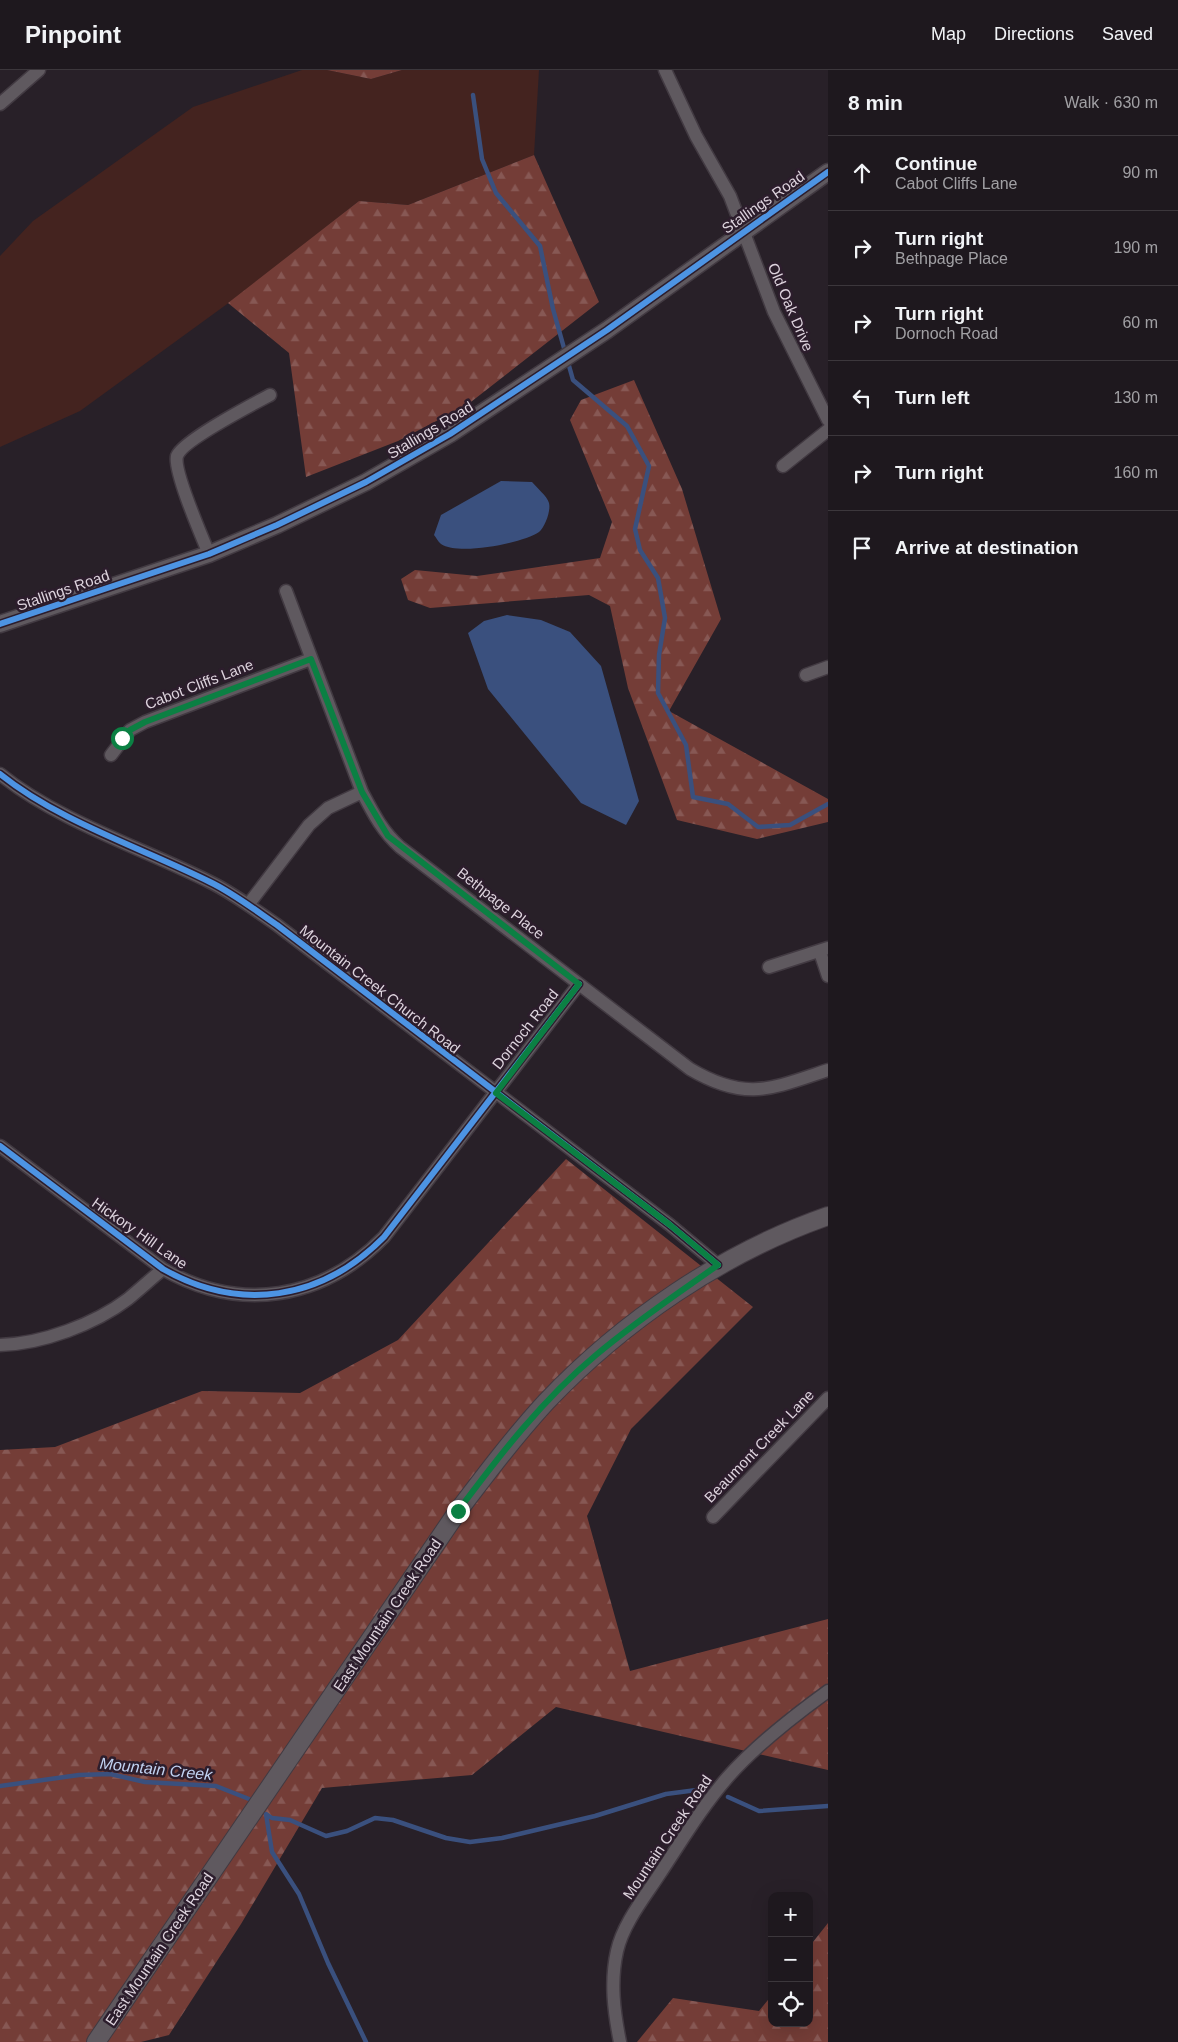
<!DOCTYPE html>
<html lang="en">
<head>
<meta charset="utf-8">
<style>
	:root { --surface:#1e181e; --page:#262127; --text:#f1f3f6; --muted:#a1a0a4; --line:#3c373c }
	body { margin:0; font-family:Helvetica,sans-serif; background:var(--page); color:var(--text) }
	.controls { position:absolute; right:15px; bottom:15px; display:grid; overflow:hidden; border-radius:10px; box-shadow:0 5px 20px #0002 }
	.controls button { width:45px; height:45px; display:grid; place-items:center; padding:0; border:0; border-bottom:1px solid var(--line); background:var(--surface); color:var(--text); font:25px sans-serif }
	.stop { position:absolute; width:15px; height:15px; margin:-11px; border:4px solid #0b8043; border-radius:50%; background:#fff }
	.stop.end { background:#0b8043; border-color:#fff; box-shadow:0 1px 5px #0008 }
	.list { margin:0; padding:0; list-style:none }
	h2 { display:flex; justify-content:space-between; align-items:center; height:65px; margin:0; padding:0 20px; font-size:21px }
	h2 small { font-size:16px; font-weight:400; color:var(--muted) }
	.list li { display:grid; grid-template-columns:32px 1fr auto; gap:15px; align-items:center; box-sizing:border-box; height:75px; padding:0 20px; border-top:1px solid var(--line) }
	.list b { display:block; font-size:19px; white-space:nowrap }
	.list p { margin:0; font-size:16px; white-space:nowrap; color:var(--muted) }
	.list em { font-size:16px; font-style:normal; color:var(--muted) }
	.icon { flex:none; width:28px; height:28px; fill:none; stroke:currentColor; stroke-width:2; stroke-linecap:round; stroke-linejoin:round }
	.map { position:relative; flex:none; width:828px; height:1972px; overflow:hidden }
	header { display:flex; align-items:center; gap:30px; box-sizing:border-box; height:70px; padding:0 25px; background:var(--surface); border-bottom:1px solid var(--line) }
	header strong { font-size:24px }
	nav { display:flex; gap:28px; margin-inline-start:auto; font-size:18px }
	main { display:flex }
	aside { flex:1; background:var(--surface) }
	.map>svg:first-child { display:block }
	.green { fill:#44231f }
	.forest { fill:url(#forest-firs) }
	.water { fill:#3a507e }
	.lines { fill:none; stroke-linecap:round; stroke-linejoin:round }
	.stream { stroke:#3a507e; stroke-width:4.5 }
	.minor-casing { stroke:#423a42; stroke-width:15 }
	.tertiary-casing { stroke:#423a42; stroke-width:19 }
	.secondary-casing { stroke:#423a42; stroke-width:20 }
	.minor { stroke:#5f595f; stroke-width:12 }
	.tertiary { stroke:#5f595f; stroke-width:16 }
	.secondary { stroke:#5f595f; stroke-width:18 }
	.cycleway-casing { stroke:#2c1d2c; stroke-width:9 }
	.cycleway { stroke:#4d94e3; stroke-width:6 }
	.route { stroke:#0b8043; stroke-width:6 }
	.labels { text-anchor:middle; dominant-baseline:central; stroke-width:5; stroke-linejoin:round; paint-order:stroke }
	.street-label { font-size:15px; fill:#ddd3dd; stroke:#2c1d2c }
	.water-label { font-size:16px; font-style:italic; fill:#c1d2f1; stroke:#2c1d2c }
</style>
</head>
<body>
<header>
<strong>Pinpoint</strong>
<nav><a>Map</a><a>Directions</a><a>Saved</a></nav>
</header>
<main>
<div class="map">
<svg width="828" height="1972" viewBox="0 0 828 1972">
	<defs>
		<pattern id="forest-firs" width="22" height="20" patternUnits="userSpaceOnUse" patternTransform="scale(1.25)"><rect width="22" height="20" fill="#743d37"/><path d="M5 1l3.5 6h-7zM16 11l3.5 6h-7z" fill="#875854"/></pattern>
	</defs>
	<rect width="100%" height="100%" fill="#282028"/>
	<path class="green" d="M 302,0 L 327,0 L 371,9 L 402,0 L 539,0 L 534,85 L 408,135 L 359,131 L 245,221 L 80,341 L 0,377 L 0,186 L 33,151 L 193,37 Z"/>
	<path class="forest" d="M 327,0 L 402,0 L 371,9 Z
		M 534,85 L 599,232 L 467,335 L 398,371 L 306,407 L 289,283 L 228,233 L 359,131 L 408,135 Z
		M 634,310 L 682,419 L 721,549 L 669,641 L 828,729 L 828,752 L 757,769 L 677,750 L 628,618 L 610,536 L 589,525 L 430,538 L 408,530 L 401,509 L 415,500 L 477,506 L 600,488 L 612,452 L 570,350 L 581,330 Z
		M 566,1089 L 753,1237 L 631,1359 L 587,1446 L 630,1601 L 828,1549 L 828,1700 L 556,1637 L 472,1705 L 322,1718 L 241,1854 L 169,1965 L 141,1972 L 0,1972 L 0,1380 L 55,1377 L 202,1321 L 300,1323 L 398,1270 Z
		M 828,1853 L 828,1972 L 637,1972 L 673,1928 L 759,1941 L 772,1925 L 772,1953 L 809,1953 L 809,1877 Z"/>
	<path class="water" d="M 501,411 L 532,412 C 537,418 547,426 549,433 C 551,441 545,457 539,462 C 523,473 459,486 441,474 C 438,472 436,467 434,465 L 441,445 Z
		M 507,545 L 541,550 L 570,562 L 601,596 L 639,731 L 626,755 L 581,733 L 488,619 L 468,563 L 484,551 Z"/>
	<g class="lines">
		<path class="stream" d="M 473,25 L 482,89 L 496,123 L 540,176 L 553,239 L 573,310 L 627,356 L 649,396 L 635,459 L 640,480 L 658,508 L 665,548 L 659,585 L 658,623 L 686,675 L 693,727 L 728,734 L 758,757 L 790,755 L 828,734
			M 0,1716 L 79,1705 L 110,1704 L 145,1712 L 216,1716 L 249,1729
			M 728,1727 L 759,1741 L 828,1736
			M 266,1744 L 272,1748 L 290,1750 L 326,1766 L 347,1761 L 375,1748 L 393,1750 L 446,1768 L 470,1772 L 502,1768 L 595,1746 L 666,1724 L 712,1718
			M 266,1744 L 272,1782 L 299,1824 L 328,1893 L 366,1972"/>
		<defs>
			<path id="minor" d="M 665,0 L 696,66 L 730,126 L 774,242 L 828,350
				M 0,34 L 39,0
				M 783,396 L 828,360
				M 209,484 C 202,467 173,400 177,386 C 182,371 253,334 270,325
				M 286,521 L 362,722 C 373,743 382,761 400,777 L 690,999 C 746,1032 771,1019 828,1000
				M 806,605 L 828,597
				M 111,685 L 130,660 L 145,652 L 311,589
				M 0,704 C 58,751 142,778 210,812 C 233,823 255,840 277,855 L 670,1155 L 718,1195
				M 248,835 L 309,755 L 328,738 L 362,722
				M 820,882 L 828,906
				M 769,897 L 828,878
				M 0,1076 L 163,1199 C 240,1243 322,1230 384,1167 L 579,914
				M 0,1275 C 42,1274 95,1254 128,1229 C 140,1219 151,1209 163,1199
				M 713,1447 L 828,1328
				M 620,1972 C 614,1942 610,1912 617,1881 C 623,1854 644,1828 659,1805 C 681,1772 701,1738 727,1708 C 756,1675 792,1647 828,1621"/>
			<path id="tertiary" d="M 0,554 L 209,484 L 277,455 L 366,412 L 450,364 L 607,260 L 828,102"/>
			<path id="secondary" d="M 96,1972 L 458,1441 C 486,1404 514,1367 546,1332 C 623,1251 722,1183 828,1146"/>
		</defs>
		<use href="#minor" class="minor-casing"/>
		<use href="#tertiary" class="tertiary-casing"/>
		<use href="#secondary" class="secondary-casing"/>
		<use href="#minor" class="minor"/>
		<use href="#tertiary" class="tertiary"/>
		<use href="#secondary" class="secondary"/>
		<defs>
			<path id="cycleway" d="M 0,554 L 209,484 L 277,455 L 366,412 L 450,364 L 607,260 L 828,102
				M 0,704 C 58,751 142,778 210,812 C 233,823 255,840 277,855 L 670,1155 L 718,1195
				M 0,1076 L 163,1199 C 240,1243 322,1230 384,1167 L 579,914"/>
		</defs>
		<use href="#cycleway" class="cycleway-casing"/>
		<use href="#cycleway" class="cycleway"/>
	</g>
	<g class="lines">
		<path class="route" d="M 122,668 L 130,660 L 145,652 L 311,589 L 362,722 L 388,766 L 579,914 L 496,1023 L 670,1155 L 718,1195 C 677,1224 635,1252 596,1285 C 542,1330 499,1386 458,1441"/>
	</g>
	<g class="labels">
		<g class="street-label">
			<text transform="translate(763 132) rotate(-35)">Stallings Road</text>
			<text transform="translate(791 237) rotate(67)">Old Oak Drive</text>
			<text transform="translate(430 360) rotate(-31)">Stallings Road</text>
			<text transform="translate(63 520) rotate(-19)">Stallings Road</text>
			<text transform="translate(199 614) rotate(-21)">Cabot Cliffs Lane</text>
			<text transform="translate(501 833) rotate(38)">Bethpage Place</text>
			<text transform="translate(380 919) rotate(38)">Mountain Creek Church Road</text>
			<text transform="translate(525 959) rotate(-52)">Dornoch Road</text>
			<text transform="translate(140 1163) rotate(35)">Hickory Hill Lane</text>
			<text transform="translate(759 1376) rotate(-46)">Beaumont Creek Lane</text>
			<text transform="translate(387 1545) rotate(-56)">East Mountain Creek Road</text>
			<text transform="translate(667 1767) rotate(-56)">Mountain Creek Road</text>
			<text transform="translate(159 1879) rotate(-56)">East Mountain Creek Road</text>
		</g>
		<g class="water-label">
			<text transform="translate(156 1699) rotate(6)">Mountain Creek</text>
		</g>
	</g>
</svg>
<div class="controls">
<button>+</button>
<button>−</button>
<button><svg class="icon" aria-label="locate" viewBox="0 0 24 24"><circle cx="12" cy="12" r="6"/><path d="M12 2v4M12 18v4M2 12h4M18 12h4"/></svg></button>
</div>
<div class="stop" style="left:122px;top:668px"></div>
<div class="stop end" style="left:458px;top:1441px"></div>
</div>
<aside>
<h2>8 min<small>Walk · 630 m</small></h2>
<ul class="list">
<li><svg class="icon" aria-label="ahead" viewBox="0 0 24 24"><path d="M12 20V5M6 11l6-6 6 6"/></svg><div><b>Continue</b><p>Cabot Cliffs Lane</p></div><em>90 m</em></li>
<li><svg class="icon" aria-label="right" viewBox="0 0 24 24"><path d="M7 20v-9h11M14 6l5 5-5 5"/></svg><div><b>Turn right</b><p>Bethpage Place</p></div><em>190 m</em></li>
<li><svg class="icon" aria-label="right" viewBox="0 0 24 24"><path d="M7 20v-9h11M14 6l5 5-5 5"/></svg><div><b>Turn right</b><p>Dornoch Road</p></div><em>60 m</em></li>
<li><svg class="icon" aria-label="left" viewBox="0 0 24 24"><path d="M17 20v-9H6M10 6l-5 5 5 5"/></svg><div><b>Turn left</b></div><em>130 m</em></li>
<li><svg class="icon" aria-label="right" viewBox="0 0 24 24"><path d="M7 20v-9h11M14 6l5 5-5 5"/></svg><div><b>Turn right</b></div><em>160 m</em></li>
<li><svg class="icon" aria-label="arrive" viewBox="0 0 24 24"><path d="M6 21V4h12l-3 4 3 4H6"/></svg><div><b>Arrive at destination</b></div></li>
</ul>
</aside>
</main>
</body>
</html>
